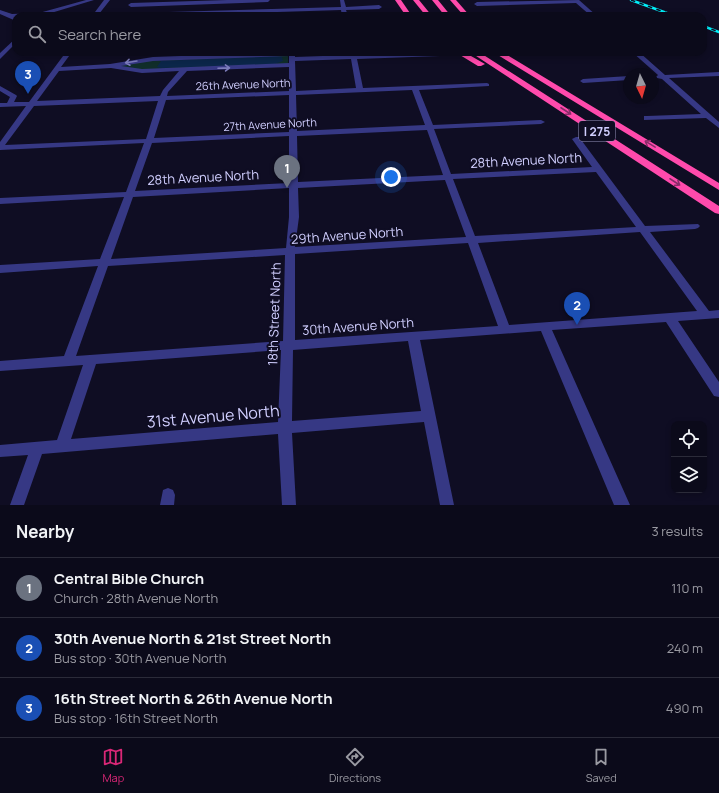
<!DOCTYPE html>
<html lang="en">
<head>
<meta charset="utf-8">
<style>
	:root { --surface:#0b0a1a; --page:#141323; --text:#f1f3f6; --muted:#9a9aa2; --line:#2b2b39; --accent:#db2777 }
	body { margin:0; font-family:Manrope,sans-serif; background:var(--page); color:var(--text) }
	.controls { position:absolute; right:12px; bottom:12px; display:grid; overflow:hidden; border-radius:8px; box-shadow:0 2px 6px #0003 }
	.controls button { width:36px; height:36px; display:grid; place-items:center; padding:0; border:0; border-bottom:1px solid var(--line); background:var(--surface); color:var(--text); font:20px sans-serif }
	.compass { position:absolute; left:623px; top:68px; width:36px; height:36px; border-radius:50%; background:var(--surface); box-shadow:0 2px 6px #0003; rotate:175deg }
	.you { position:absolute; left:391px; top:177px; width:14px; height:14px; margin:-10px; border:3px solid #fff; border-radius:50%; background:#1a73e8; box-shadow:0 0 0 6px #1a73e833 }
	.badge { display:grid; place-items:center; width:26px; height:26px; border-radius:50%; background:var(--accent); color:#fff; font-size:13px; font-weight:700 }
	.pin { position:absolute; translate:-50% -33px; filter:drop-shadow(0 1px 2px #0008) }
	.pin::after { content:''; position:absolute; top:21px; width:14px; height:12px; background:inherit; clip-path:polygon(0 0,100% 0,50% 100%) }
	.list { margin:0; padding:0; list-style:none }
	h2 { display:flex; justify-content:space-between; align-items:center; height:52px; margin:0; padding:0 16px; font-size:17px }
	h2 small { font-size:13px; font-weight:400; color:var(--muted) }
	.list li { display:grid; grid-template-columns:26px 1fr auto; gap:12px; align-items:center; box-sizing:border-box; height:60px; padding:0 16px; border-top:1px solid var(--line) }
	.list b { display:block; font-size:15px; white-space:nowrap }
	.list p { margin:0; font-size:13px; white-space:nowrap; color:var(--muted) }
	.list em { font-size:13px; font-style:normal; color:var(--muted) }
	.icon { flex:none; width:22px; height:22px; fill:none; stroke:currentColor; stroke-width:2; stroke-linecap:round; stroke-linejoin:round }
	.map { position:relative; flex:none; width:719px; height:505px; overflow:hidden }
	.search { position:absolute; background:var(--surface); box-shadow:0 2px 6px #0003; left:12px; right:12px; top:12px; height:44px; display:flex; align-items:center; gap:10px; box-sizing:border-box; padding:0 14px; border-radius:12px; color:var(--muted); font-size:15px }
	.sheet { height:232px; background:var(--surface) }
	nav { display:flex; justify-content:space-around; align-items:center; box-sizing:border-box; height:56px; border-top:1px solid var(--line); background:var(--surface); font-size:11px; color:var(--muted) }
	nav a { display:grid; justify-items:center; gap:2px }
	nav .on { color:var(--accent) }
	.map>svg:first-child { display:block }
	.green { fill:#102d2a }
	.water { fill:#0b2649 }
	.lines { fill:none; stroke-linecap:round; stroke-linejoin:round }
	.minor { fill:#363884; fill-rule:evenodd }
	.highway { fill:#ff4aac; fill-rule:evenodd }
	.rail-casing { stroke:#00f1fa; stroke-width:2.5 }
	.rail { stroke:#0f0d23; stroke-width:1.5; stroke-dasharray:4.5; stroke-linecap:butt }
	.oneway { stroke:#7c7cbb }
	.oneway2 { stroke:#872c68 }
	.labels { text-anchor:middle; dominant-baseline:central; stroke-width:4; stroke-linejoin:round; paint-order:stroke }
	.far-street-label { font-size:11px; fill:#d1cfff; stroke:#0f0d23 }
	.shield { fill:#0f0d23; stroke:#9795bd; stroke-width:1 }
	.shield-label { font-size:12px; font-weight:bold; fill:#d1cfff }
	.street-label { font-size:13px; fill:#d1cfff; stroke:#0f0d23 }
	.near-street-label { font-size:16px; fill:#d1cfff; stroke:#0f0d23 }
</style>
</head>
<body>
<div class="map">
<svg width="719" height="505" viewBox="0 0 719 505">
	<rect width="100%" height="100%" fill="#0f0d23"/>
	<path class="green" d="M 288,55 L 288,63 L 287,64 L 143,70 L 120,68 L 122,65 L 145,61 Z"/>
	<path class="water" d="M 275,56 L 282,57 L 283,61 L 275,64 L 161,68 L 157,67 L 161,61 Z"/>
	<g class="lines">
		<path class="minor" d="M 86,0 L 94,0 L 41,16 L 16,16 L 16,21 L 0,14 L 0,10 L 12,14 L 39,13 Z
			M 104,0 L 110,0 L 99,14 L 341,7 L 340,0 L 344,0 L 346,7 L 379,5 L 382,7 L 379,9 L 346,10 L 348,16 L 342,16 L 341,10 L 145,16 L 92,16 Z
			M 227,0 L 270,0 L 268,2 L 131,7 L 128,5 L 131,3 Z
			M 579,0 L 597,16 L 591,16 L 576,3 L 477,6 L 474,4 L 477,2 Z
			M 16,38 L 16,43 L 0,59 L 0,53 Z
			M 66,52 L 72,52 L 61,67 L 110,64 L 153,57 L 289,52 L 295,52 L 295,57 L 351,55 L 350,52 L 356,52 L 357,55 L 442,53 L 443,54 L 440,56 L 357,59 L 363,88 L 487,83 L 489,84 L 489,86 L 419,90 L 433,125 L 541,120 L 545,122 L 541,124 L 434,129 L 451,174 L 592,167 L 572,139 L 576,137 L 579,137 L 645,226 L 698,224 L 700,226 L 698,228 L 695,229 L 650,232 L 709,311 L 719,310 L 719,318 L 678,321 L 719,382 L 719,397 L 714,396 L 666,322 L 552,330 L 630,505 L 614,505 L 541,331 L 420,340 L 454,505 L 440,505 L 424,422 L 292,433 L 296,505 L 282,505 L 278,434 L 42,454 L 24,505 L 10,505 L 28,455 L 0,457 L 0,445 L 57,440 L 83,365 L 0,371 L 0,361 L 64,356 L 98,266 L 0,273 L 0,265 L 100,259 L 124,197 L 0,204 L 0,198 L 126,192 L 144,143 L 0,150 L 0,142 L 26,106 L 0,107 L 0,103 L 7,103 L 10,97 L 0,91 L 0,86 L 16,95 L 17,96 L 14,102 L 29,102 ZM 289,56 L 289,63 L 142,69 L 121,66 L 153,61 ZM 351,59 L 356,88 L 296,91 L 295,61 ZM 289,67 L 289,91 L 167,96 L 168,92 L 187,71 ZM 111,68 L 142,73 L 179,71 L 163,90 L 160,96 L 37,101 L 59,71 ZM 412,90 L 425,125 L 297,131 L 296,95 ZM 289,95 L 289,132 L 154,138 L 166,100 ZM 158,101 L 146,139 L 5,145 L 34,106 ZM 427,130 L 443,175 L 298,182 L 297,136 ZM 289,136 L 289,183 L 135,191 L 152,143 ZM 596,172 L 636,227 L 475,236 L 453,179 ZM 445,180 L 466,237 L 295,247 L 299,217 L 298,188 ZM 289,188 L 289,217 L 286,248 L 111,259 L 133,197 ZM 640,232 L 697,311 L 509,325 L 478,243 ZM 468,243 L 498,326 L 295,340 L 295,254 ZM 285,255 L 283,341 L 76,356 L 108,266 ZM 408,341 L 421,411 L 292,421 L 293,350 ZM 281,350 L 278,422 L 71,439 L 96,364 Z
			M 632,52 L 639,52 L 665,75 L 719,72 L 719,76 L 669,78 L 719,122 L 719,128 L 706,118 L 644,120 L 644,116 L 647,116 L 701,114 L 662,79 L 657,78 L 656,77 L 658,75 Z
			M 629,76 L 629,80 L 583,83 L 580,81 L 583,79 Z
			M 168,488 L 173,490 L 175,495 L 174,505 L 160,505 L 163,490 Z"/>
		<path class="highway" d="M 395,0 L 401,0 L 412,16 L 406,16 Z
			M 413,0 L 419,0 L 432,16 L 426,16 Z
			M 432,0 L 438,0 L 451,16 L 445,16 Z
			M 450,0 L 456,0 L 470,16 L 464,16 Z
			M 455,52 L 464,52 L 485,64 L 481,66 L 478,66 Z
			M 470,52 L 479,52 L 719,206 L 719,214 L 715,213 Z
			M 493,52 L 502,52 L 719,183 L 719,190 Z"/>
		<defs>
			<path id="rail" d="M 631,0 L 675,16
				M 703,26 L 719,32"/>
		</defs>
		<use href="#rail" class="rail-casing"/>
		<use href="#rail" class="rail"/>
	</g>
	<defs><path id="oneway-shaft" d="M-6 0H5M1.5-3L5.5 0L1.5 3" fill="none" stroke-width="1.6" stroke-linecap="round" stroke-linejoin="round"/></defs>
	<g class="oneway">
		<use href="#oneway-shaft" transform="translate(131 62) rotate(171)"/>
		<use href="#oneway-shaft" transform="translate(224 68) rotate(-2)"/>
	</g>
	<g class="oneway2">
		<use href="#oneway-shaft" transform="translate(566 111) rotate(33)"/>
		<use href="#oneway-shaft" transform="translate(650 144) rotate(-149)"/>
		<use href="#oneway-shaft" transform="translate(675 182) rotate(33)"/>
	</g>
	<g class="labels">
		<g class="far-street-label">
			<text transform="translate(243 84) rotate(-2)">26th Avenue North</text>
			<text transform="translate(270 124) rotate(-3)">27th Avenue North</text>
		</g>
		<rect class="shield" x="579" y="121" width="36" height="20" rx="3"/>
		<g class="shield-label">
			<text x="597" y="131">I 275</text>
		</g>
		<g class="street-label">
			<text transform="translate(526 160) rotate(-3)">28th Avenue North</text>
			<text transform="translate(203 177) rotate(-3)">28th Avenue North</text>
			<text transform="translate(347 235) rotate(-4)">29th Avenue North</text>
			<text transform="translate(274 314) rotate(-88)">18th Street North</text>
			<text transform="translate(358 326) rotate(-4)">30th Avenue North</text>
		</g>
		<g class="near-street-label">
			<text transform="translate(213 416) rotate(-5)">31st Avenue North</text>
		</g>
	</g>
</svg>
<div class="controls">
<button><svg class="icon" aria-label="locate" viewBox="0 0 24 24"><circle cx="12" cy="12" r="6"/><path d="M12 2v4M12 18v4M2 12h4M18 12h4"/></svg></button>
<button><svg class="icon" aria-label="layers" viewBox="0 0 24 24"><path d="M12 4l9 5-9 5-9-5zM3 14l9 5 9-5"/></svg></button>
</div>
<svg class="compass" viewBox="-18 -18 36 36"><path d="M0-13l5 13h-10z" fill="#e53935"/><path d="M0 13l5-13h-10z" fill="#9a9aa2"/></svg>
<div class="you"></div>
<div class="pin badge" style="left:287px;top:188px;background:#6b7280">1</div>
<div class="pin badge" style="left:577px;top:325px;background:#1a4fb4">2</div>
<div class="pin badge" style="left:28px;top:94px;background:#1a4fb4">3</div>
<div class="search"><svg class="icon" aria-label="search" viewBox="0 0 24 24"><circle cx="10" cy="10" r="6"/><path d="M15 15l6 6"/></svg>Search here</div>
</div>
<section class="sheet">
<h2>Nearby<small>3 results</small></h2>
<ul class="list">
<li><span class="badge" style="background:#6b7280">1</span><div><b>Central Bible Church</b><p>Church · 28th Avenue North</p></div><em>110 m</em></li>
<li><span class="badge" style="background:#1a4fb4">2</span><div><b>30th Avenue North &amp; 21st Street North</b><p>Bus stop · 30th Avenue North</p></div><em>240 m</em></li>
<li><span class="badge" style="background:#1a4fb4">3</span><div><b>16th Street North &amp; 26th Avenue North</b><p>Bus stop · 16th Street North</p></div><em>490 m</em></li>
</ul>
</section>
<nav>
<a class="on"><svg class="icon" aria-label="map" viewBox="0 0 24 24"><path d="M3 6l6-2 6 2 6-2v14l-6 2-6-2-6 2zM9 4v14M15 6v14"/></svg>Map</a>
<a><svg class="icon" aria-label="directions" viewBox="0 0 24 24"><path d="M12 3l9 9-9 9-9-9zM9 14v-3h6M13 9l2 2-2 2"/></svg>Directions</a>
<a><svg class="icon" aria-label="saved" viewBox="0 0 24 24"><path d="M7 4h10v16l-5-4-5 4z"/></svg>Saved</a>
</nav>
</body>
</html>
